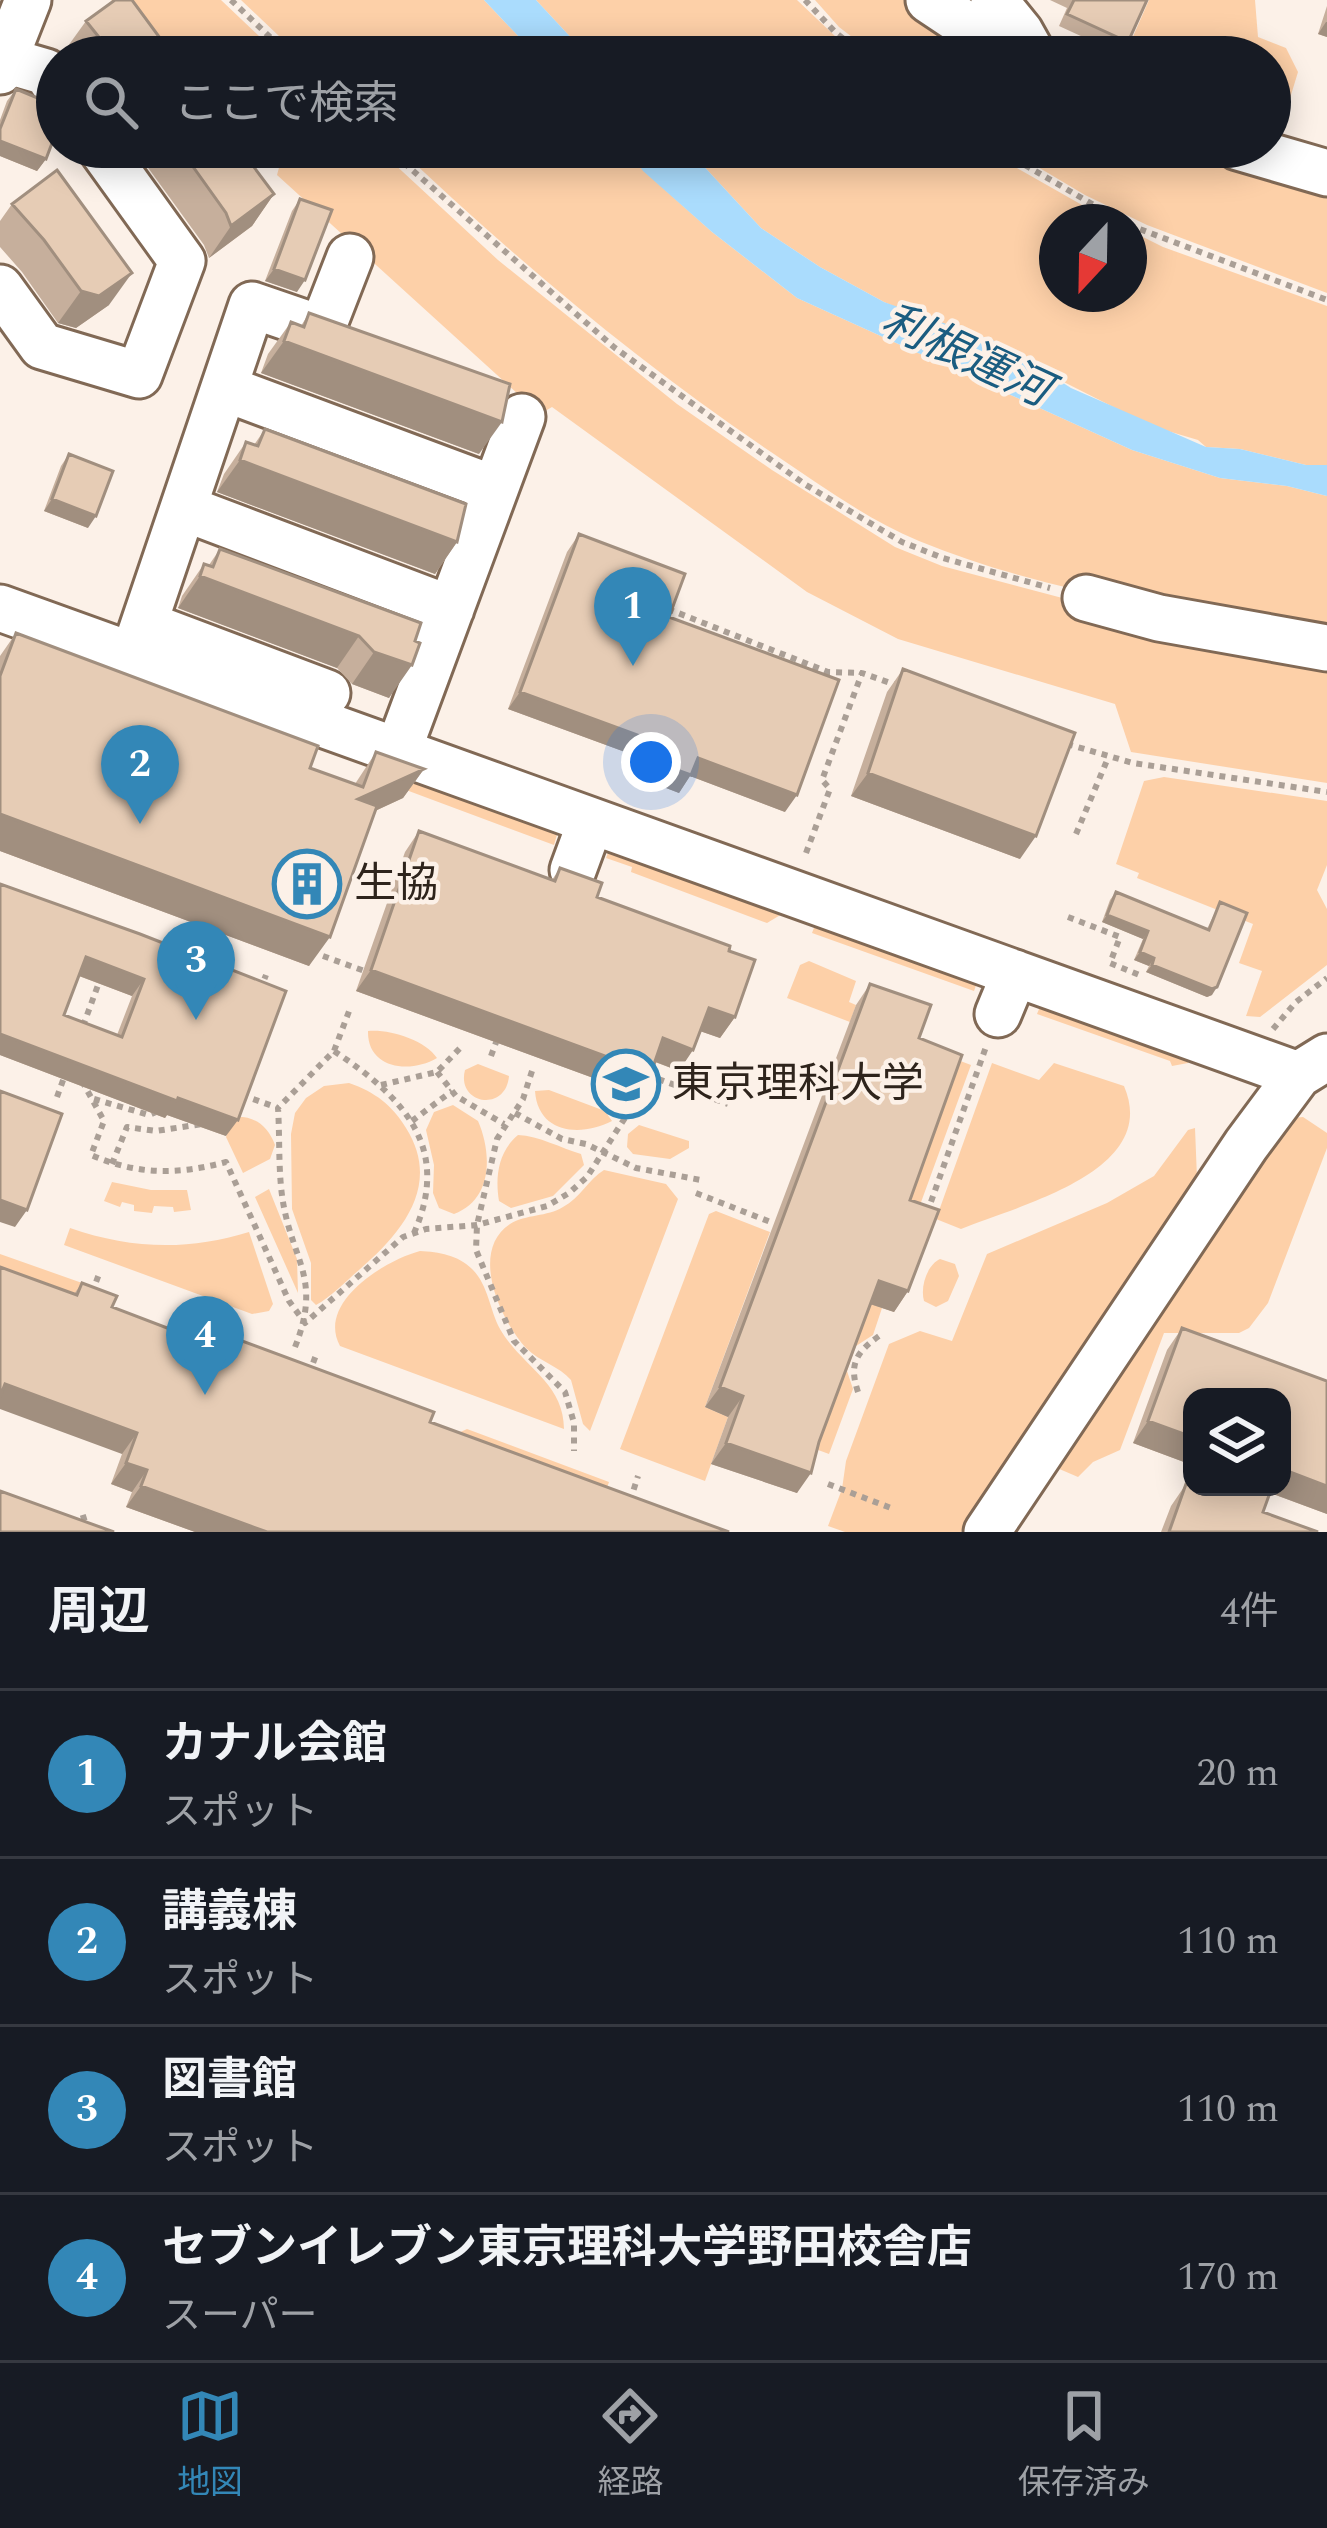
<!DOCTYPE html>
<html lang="ja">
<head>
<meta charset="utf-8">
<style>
	:root { --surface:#171b24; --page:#20242c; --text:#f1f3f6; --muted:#9ea1a6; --line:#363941; --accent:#3387b7 }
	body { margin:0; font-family:Spectral,"Noto Sans JP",serif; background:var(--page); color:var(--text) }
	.controls { position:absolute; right:36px; bottom:36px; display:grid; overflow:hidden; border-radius:24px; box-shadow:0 6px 30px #0003 }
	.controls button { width:108px; height:108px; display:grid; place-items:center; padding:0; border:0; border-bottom:3px solid var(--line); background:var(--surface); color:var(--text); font:60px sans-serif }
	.compass { position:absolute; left:1039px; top:204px; width:108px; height:108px; border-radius:50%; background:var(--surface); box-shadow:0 6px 30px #0003; rotate:202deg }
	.you { position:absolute; left:651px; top:762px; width:42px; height:42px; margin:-30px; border:9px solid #fff; border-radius:50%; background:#1a73e8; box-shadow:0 0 0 18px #1a73e833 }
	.badge { display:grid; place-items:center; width:78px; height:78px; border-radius:50%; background:var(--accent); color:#fff; font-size:39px; font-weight:700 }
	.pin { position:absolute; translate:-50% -99px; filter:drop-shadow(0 3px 6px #0008) }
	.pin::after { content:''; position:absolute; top:63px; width:42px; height:36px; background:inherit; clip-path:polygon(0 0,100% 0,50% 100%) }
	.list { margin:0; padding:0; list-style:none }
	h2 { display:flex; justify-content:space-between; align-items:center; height:156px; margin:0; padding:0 48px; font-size:51px }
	h2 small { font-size:39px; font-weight:400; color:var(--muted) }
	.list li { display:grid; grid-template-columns:78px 1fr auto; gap:36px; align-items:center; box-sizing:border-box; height:168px; padding:0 48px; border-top:3px solid var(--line) }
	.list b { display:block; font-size:45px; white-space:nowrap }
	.list p { margin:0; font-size:39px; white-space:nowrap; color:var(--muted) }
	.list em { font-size:39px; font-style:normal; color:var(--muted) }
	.icon { flex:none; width:66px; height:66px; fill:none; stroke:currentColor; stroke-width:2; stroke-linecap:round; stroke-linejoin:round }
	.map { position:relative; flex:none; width:1327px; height:1532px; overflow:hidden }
	.search { position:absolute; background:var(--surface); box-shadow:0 6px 30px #0003; left:36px; right:36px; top:36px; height:132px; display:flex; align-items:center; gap:30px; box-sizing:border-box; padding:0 42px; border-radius:66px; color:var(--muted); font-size:45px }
	.sheet { height:828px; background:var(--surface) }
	nav { display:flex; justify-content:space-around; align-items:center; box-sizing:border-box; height:168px; border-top:3px solid var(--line); background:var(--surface); font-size:33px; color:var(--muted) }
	nav a { display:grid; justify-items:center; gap:6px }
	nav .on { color:var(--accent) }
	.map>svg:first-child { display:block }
	.green { fill:#fdd0a8 }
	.water { fill:#aadcfd }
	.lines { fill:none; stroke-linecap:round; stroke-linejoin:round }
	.minor-casing { stroke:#816955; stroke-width:51 }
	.path { stroke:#aa9f96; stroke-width:6; stroke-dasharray:6 6; stroke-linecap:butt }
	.minor { stroke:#fff; stroke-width:45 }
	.wall { fill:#c6af9c; fill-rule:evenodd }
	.shaded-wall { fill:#a18f7f }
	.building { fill:#e6ccb5; stroke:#a18f7f; stroke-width:3; fill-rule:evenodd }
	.labels { text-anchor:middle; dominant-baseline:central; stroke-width:9; stroke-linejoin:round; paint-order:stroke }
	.poi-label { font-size:42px; fill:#2e241c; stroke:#fcf1e8; text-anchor:start }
	.water-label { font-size:45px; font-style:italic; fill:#1a5c80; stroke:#fcf1e8 }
</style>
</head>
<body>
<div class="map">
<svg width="1327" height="1532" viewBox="0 0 1327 1532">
	<rect width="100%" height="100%" fill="#fcf1e8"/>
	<path class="green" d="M 111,0 L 221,0 L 281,57 L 169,57 Z
		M 241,0 L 484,0 L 538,57 L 301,57 Z
		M 536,0 L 797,0 L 857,57 L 589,57 Z
		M 815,0 L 911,0 L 999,57 L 878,57 L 839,27 Z
		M 1149,0 L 1255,0 L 1258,37 L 1286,48 L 1298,72 L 1280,131 L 1270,130 L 1270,57 L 1124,57 Z
		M 261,147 L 376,147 L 498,260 L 677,404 L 772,470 L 895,547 L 942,566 L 1104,609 L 1327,657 L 1327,783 L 1131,752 L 1115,704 L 898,639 L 807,592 L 552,407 L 540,414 L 277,175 L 280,164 Z
		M 397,147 L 627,147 L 644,171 L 712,232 L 797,298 L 1132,450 L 1220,478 L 1287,486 L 1327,496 L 1327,636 C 1191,612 1048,594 919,541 C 866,519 819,484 771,452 C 637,362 515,258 397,147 Z
		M 686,147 L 980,147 L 1112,222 L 1057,222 L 1057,294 L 1129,294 L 1129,230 L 1163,247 L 1327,306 L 1327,465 L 1306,465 L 1240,449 L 1206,447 L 1198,440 L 1151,426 L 1040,370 L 884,302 L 820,267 L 761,228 Z
		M 1004,147 L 1200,147 L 1327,186 L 1327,293 L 1147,225 L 1085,195 Z
		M 387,768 L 559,828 L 554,845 L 382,781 Z
		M 1164,777 L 1327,801 L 1327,865 L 1317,890 L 1327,909 L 1327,965 L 1260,1017 L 1246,1016 L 1262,971 L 1239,963 L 1253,924 L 1137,878 L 1139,873 L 1116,864 L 1144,781 Z
		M 610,847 L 784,908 L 782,914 L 767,923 L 631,872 L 632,867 L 606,858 Z
		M 817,920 L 979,977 L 974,991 L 812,933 Z
		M 809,961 L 856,981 L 849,1002 L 856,1005 L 850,1022 L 787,998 L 800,965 Z
		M 1043,999 L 1192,1053 L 1188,1063 L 1172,1066 L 1170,1061 L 1037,1014 Z
		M 368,1031 C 390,1029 425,1040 437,1058 C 410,1074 367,1069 368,1031 Z
		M 910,1042 L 971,1065 L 912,1227 L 895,1220 Z
		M 992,1063 L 1039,1080 L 1054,1063 L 1124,1086 C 1161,1172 1019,1205 961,1229 L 936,1219 Z
		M 478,1064 L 509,1076 C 506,1113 456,1104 465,1070 Z
		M 349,1083 C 375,1092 392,1105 406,1128 C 442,1185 402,1233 359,1270 C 345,1282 331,1297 316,1305 L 311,1300 L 311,1263 L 292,1209 L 291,1134 L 295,1113 L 306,1098 L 324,1086 Z
		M 549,1090 L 605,1111 L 612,1121 C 581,1137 538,1134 535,1091 Z
		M 453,1105 L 478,1121 C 492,1153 493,1200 454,1214 L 439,1208 L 433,1193 L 434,1165 L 426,1130 L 434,1112 Z
		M 233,1117 C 254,1115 268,1126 275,1145 L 270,1159 L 243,1173 L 226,1137 Z
		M 1303,1117 L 1327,1133 L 1327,1148 L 1268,1303 L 1249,1328 L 1239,1333 L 1164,1333 L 1120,1450 L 1093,1462 L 1078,1477 L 1057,1468 L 1292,1118 Z
		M 639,1125 L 689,1141 L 689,1148 L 670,1159 L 633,1154 L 627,1147 L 628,1134 Z
		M 1195,1128 L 1197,1178 L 961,1532 L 845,1532 L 828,1526 L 842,1489 L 846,1461 L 889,1344 L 920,1331 L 952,1341 L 987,1254 L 1107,1203 L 1154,1176 L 1188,1130 Z
		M 518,1135 C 539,1136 561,1148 581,1154 L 584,1165 L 553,1196 L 511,1208 L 499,1201 C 495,1177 498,1152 518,1135 Z
		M 604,1170 L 666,1184 L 678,1199 L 590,1431 L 583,1424 L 571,1380 C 559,1366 540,1362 526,1348 C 500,1320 469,1251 510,1224 C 526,1214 547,1217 563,1207 C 580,1198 589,1179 604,1170 Z
		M 112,1182 L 151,1190 L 187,1190 L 191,1210 L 174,1212 L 173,1207 L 154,1206 L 152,1213 L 134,1211 L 134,1205 L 122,1202 L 120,1207 L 104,1201 Z
		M 269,1189 L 297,1259 L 298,1293 L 255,1197 Z
		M 716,1211 L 770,1232 L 705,1407 L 728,1417 L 705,1481 L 620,1449 L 709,1214 Z
		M 70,1228 C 130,1249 188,1251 249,1232 L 273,1304 L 269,1311 L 252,1314 L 64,1245 Z
		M 420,1251 C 439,1252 458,1255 472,1269 C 488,1284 490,1311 500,1329 C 521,1366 564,1382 564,1429 L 340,1346 C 316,1302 386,1260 420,1251 Z
		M 0,1254 L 85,1284 L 76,1308 L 0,1293 Z
		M 940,1259 L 955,1264 L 959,1276 L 948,1301 L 936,1307 L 924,1301 C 920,1287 927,1265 940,1259 Z
		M 864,1301 L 882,1308 L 873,1335 L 856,1346 L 847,1371 L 853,1389 L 829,1454 L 810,1447 Z
		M 467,1429 L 609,1482 L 599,1511 L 454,1435 Z"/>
	<path class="water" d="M 484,0 L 536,0 L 589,57 L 538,57 Z
		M 627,147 L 686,147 L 761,228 L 820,267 L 884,302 L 1003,344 L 1071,388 L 1206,447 L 1240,449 L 1306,465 L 1327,465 L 1327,496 L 1287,486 L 1220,478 L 1132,450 L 797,298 L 712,232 L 643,171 Z"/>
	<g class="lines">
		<defs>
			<path id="minor" d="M 929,0 L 977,32 L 1028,57
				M 994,0 L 1020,32 L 1034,57
				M 5,60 L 46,72 L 57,88
				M 0,71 L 28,0
				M 1238,147 L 1327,173
				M 0,288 L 42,346 L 139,375 L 182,261 L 100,147
				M 224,388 L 495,489
				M 184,508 L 451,609
				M 1086,598 L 1159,618 L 1327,648
				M 0,608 L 1298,1075
				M 144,624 L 327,693
				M 133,656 L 252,305 L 322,329 L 350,257
				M 398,751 L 522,417
				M 573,870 L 591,821
				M 998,1014 L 1015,973
				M 987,1532 L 1246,1145 L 1298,1075 L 1327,1057"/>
		</defs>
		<use href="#minor" class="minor-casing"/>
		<path class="path" d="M 231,0 L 291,57
			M 805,0 L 836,33 L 867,57
			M 386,147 L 615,348 L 806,485 L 902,542 L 943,558 L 1050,588
			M 994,147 L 1123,222
			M 1129,225 L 1327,300
			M 668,609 L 828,672 L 862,673
			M 1067,744 L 1133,763 L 1327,792
			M 1076,834 L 1108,758
			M 806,853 L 830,789 L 822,780 L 862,673 L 896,685
			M 1068,917 L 1120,937 L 1110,963 L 1142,976
			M 323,956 L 370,973
			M 260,990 L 266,975
			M 83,1026 L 101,977
			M 1273,1029 L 1296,1002 L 1327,978
			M 334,1051 C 403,1097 452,1147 414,1233
			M 491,1056 L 498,1037
			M 532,1071 L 523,1099 L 497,1139 L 477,1225 L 476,1250 L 514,1341 L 565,1392 L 574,1423 L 574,1451
			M 437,1072 L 456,1096 L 504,1124
			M 647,1075 L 728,1104
			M 82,1081 L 104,1121 L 91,1155 C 138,1175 177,1175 226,1162 L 289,1301 L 305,1323 L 403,1237 L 426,1229 L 477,1225 L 547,1206 L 569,1193 L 587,1177 L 632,1107
			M 381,1085 L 437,1072 L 462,1046
			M 242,1095 L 278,1108
			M 57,1097 L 66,1072
			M 94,1099 L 149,1115 L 156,1112
			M 515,1113 L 562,1139 L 586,1144 L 636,1168 L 701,1180
			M 412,1121 L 452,1091
			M 112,1164 L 127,1127 L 156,1131 L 202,1124
			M 696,1193 L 773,1223
			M 927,1213 L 987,1044
			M 92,1293 L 99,1274
			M 295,1347 C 322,1279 293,1262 283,1202 C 278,1172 280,1139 278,1108 L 334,1051 L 351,1006
			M 309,1374 L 316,1355
			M 858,1392 C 849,1365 855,1353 879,1336
			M 828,1484 L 891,1508
			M 630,1501 L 638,1476
			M 64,1532 L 67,1523 L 89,1516"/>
		<use href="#minor" class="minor"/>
	</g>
	<path class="wall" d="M 1050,0 L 1147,0 L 1128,42 L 1120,54 L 1059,26 L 1067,8 Z
		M 1327,6 L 1327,37 L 1318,34 Z
		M 86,21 L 174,57 L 67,57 L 63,53 Z
		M 16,89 L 46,159 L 37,171 L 0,156 L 0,120 L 7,101 Z
		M 133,147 L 239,147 L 274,194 L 252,226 L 209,258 L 204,245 Z
		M 300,199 L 297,292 L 265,281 L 292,211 Z
		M 12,204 L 109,305 L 76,328 L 58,323 L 22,272 L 0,247 L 0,221 Z
		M 309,313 L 479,454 L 261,373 L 268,354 L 291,322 L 301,326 Z
		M 265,429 L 457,542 L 435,574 L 217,492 L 224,474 L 246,442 L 254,445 Z
		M 69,454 L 88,528 L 44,511 L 61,466 Z
		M 579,534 L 669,617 L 785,812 L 690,776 L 679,793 L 648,781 L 655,763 L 508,709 L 567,552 Z
		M 220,549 L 421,623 L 389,698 L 352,684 L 337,668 L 178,608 L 182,596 L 204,564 L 209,565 Z
		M 16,633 L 310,768 L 355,784 L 376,752 L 424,769 L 403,798 L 375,811 L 309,966 L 0,851 L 0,656 Z
		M 903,669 L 1020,859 L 851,796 L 887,692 Z
		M 419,831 L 552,880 L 560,868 L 597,897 L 729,951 L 735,1017 L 720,1038 L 700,1031 L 679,1071 L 655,1062 L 651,1073 L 637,1094 L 356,991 L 405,852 Z
		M 0,884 L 140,934 L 226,1136 L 167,1115 L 165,1118 L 0,1055 ZM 79,976 L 132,996 L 117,1035 L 64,1015 Z
		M 1116,892 L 1207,929 L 1220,902 L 1212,995 L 1207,997 L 1146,972 L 1149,966 L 1134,960 L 1143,939 L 1102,922 L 1110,900 Z
		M 870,984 L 919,1038 L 910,1200 L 908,1291 L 894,1312 L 870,1304 L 797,1493 L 711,1464 L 728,1417 L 705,1407 L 856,1005 Z
		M 82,1283 L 112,1307 L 172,1329 L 180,1318 L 430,1422 L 729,1532 L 195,1532 L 126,1507 L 132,1492 L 111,1484 L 122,1454 L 74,1294 Z
		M 1182,1328 L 1327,1381 L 1327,1514 L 1270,1493 L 1263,1512 L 1318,1532 L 1161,1532 L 1171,1506 L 1186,1484 L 1197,1488 L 1282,1487 L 1282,1397 L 1192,1397 L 1192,1465 L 1133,1443 L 1167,1350 Z"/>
	<path class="shaded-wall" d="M 1326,22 L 1327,22 L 1327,37 L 1318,34 Z
		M 0,141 L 46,159 L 37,171 L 0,156 Z
		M 274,194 L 252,226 L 209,258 L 231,226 Z
		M 274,269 L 305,280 L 297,292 L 265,281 Z
		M 132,273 L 109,305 L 76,328 L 58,323 L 81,291 Z
		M 284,341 L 502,422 L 479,454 L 261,373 Z
		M 240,460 L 457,542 L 435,574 L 217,492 Z
		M 52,499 L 96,516 L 88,528 L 44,511 Z
		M 200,576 L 359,636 L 337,668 L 178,608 Z
		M 374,652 L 412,665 L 389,698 L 352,684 Z
		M 520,692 L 667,746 L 655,763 L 508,709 Z
		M 698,758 L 797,795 L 785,812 L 690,776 L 679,793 L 648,781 L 660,764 Z
		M 424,769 L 403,798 L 338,828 L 358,799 Z
		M 868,773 L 1036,836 L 1020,859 L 851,796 Z
		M 0,814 L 330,937 L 309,966 L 0,851 Z
		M 1107,915 L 1148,931 L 1143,939 L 1102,922 Z
		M 1140,952 L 1154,958 L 1149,966 L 1134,960 Z
		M 86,957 L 144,979 L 132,996 L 74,974 Z
		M 1152,965 L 1217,987 L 1212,995 L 1207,997 L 1146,972 Z
		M 371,970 L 651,1073 L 637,1094 L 356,991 Z
		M 709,1008 L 735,1017 L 720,1038 L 694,1029 Z
		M 0,1034 L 178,1098 L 238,1120 L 226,1136 L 167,1115 L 165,1118 L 0,1055 Z
		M 663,1038 L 693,1050 L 679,1071 L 648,1059 Z
		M 0,1200 L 27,1210 L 15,1227 L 0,1222 Z
		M 879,1281 L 908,1291 L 894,1312 L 864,1302 Z
		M 5,1384 L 137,1433 L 122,1454 L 0,1409 L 0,1391 Z
		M 720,1387 L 743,1396 L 728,1417 L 705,1407 Z
		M 1148,1421 L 1192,1437 L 1192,1465 L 1133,1443 Z
		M 726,1443 L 811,1473 L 797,1493 L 711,1464 Z
		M 126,1463 L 147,1470 L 132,1492 L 111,1484 Z
		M 1282,1469 L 1327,1486 L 1327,1514 L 1263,1490 L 1266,1487 L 1282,1487 Z
		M 141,1486 L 267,1532 L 195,1532 L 126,1507 Z"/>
	<path class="building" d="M 115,0 L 132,0 L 174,57 L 105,57 L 102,41 L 86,21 Z
		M 1074,0 L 1147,0 L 1128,42 L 1067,14 Z
		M 16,89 L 57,106 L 57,130 L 46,159 L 0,141 L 0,129 Z
		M 179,147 L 239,147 L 274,194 L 231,226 L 226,213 Z
		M 57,170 L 132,273 L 99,296 L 81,291 L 44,240 L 12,204 Z
		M 300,199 L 332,210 L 305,280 L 274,269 Z
		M 309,313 L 510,384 L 502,422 L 284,341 L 291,322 L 304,327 Z
		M 265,429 L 466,504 L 457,542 L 240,460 L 246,442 L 258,446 Z
		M 69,454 L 113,471 L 96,516 L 52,499 Z
		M 579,534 L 685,574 L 669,617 L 839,680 L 797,795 L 698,758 L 691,775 L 660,764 L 667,746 L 520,692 Z
		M 220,549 L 421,623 L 415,641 L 420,643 L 412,665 L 374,652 L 359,636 L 200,576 L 204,564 L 213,567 Z
		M 16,633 L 318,746 L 310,768 L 363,787 L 376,752 L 424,769 L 358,799 L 377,806 L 330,937 L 0,814 L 0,676 Z
		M 903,669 L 1075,733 L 1036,836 L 868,773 Z
		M 419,831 L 555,881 L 560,868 L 602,883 L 597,897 L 730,946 L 729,951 L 755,960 L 735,1017 L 709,1008 L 693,1050 L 663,1038 L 651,1073 L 371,970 Z
		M 0,884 L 140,934 L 286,991 L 238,1120 L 178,1098 L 177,1101 L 0,1034 ZM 86,957 L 144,979 L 122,1037 L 64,1015 Z
		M 1116,892 L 1209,930 L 1220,902 L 1247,913 L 1217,987 L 1212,989 L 1152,965 L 1154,958 L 1140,952 L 1148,931 L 1107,915 Z
		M 870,984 L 931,1005 L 919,1038 L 962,1055 L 910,1200 L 939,1210 L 908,1291 L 879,1281 L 819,1442 L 811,1473 L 726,1443 L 743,1396 L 720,1387 Z
		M 0,1091 L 62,1114 L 27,1210 L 0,1200 Z
		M 0,1267 L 77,1295 L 82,1283 L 117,1296 L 112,1307 L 175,1331 L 180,1318 L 434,1412 L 430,1422 L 729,1532 L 267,1532 L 141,1486 L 147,1470 L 126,1463 L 137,1433 L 5,1384 L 0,1397 Z
		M 1182,1328 L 1327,1381 L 1327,1486 L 1282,1469 L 1282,1397 L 1192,1397 L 1192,1437 L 1148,1421 Z
		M 1186,1484 L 1203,1490 L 1204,1487 L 1272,1487 L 1263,1512 L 1318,1532 L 1169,1532 Z
		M 0,1491 L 114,1532 L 0,1532 Z"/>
	<defs>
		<symbol id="building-ring" viewBox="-11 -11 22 22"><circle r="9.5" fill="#fcf1e8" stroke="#3387b7" stroke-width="1.5"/><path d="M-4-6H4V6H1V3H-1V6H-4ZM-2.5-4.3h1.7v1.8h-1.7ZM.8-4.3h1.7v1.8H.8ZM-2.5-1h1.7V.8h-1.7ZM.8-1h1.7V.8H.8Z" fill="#3387b7"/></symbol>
		<symbol id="university-ring" viewBox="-11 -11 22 22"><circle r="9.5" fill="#fcf1e8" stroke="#3387b7" stroke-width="1.5"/><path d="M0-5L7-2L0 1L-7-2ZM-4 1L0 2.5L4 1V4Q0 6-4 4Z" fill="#3387b7"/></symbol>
	</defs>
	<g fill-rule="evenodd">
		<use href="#building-ring" x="269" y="846" width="76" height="76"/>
		<use href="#university-ring" x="588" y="1046" width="76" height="76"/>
	</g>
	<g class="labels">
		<g class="poi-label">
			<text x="354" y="884">生協</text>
			<text x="672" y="1084">東京理科大学</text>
		</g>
		<g class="water-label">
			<text transform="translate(966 356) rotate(25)">利根運河</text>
		</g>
	</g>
</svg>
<div class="controls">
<button><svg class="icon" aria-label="layers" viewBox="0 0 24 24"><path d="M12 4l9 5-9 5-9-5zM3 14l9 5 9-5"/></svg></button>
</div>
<svg class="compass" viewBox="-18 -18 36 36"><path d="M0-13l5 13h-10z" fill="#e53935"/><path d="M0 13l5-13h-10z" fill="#9ea1a6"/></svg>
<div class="you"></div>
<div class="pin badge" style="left:633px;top:666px">1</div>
<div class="pin badge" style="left:140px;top:824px">2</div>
<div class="pin badge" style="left:196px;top:1020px">3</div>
<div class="pin badge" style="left:205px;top:1395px">4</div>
<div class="search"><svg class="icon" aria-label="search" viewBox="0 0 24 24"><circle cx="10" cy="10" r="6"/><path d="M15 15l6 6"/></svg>ここで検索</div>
</div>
<section class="sheet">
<h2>周辺<small>4件</small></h2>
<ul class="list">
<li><span class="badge">1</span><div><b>カナル会館</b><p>スポット</p></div><em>20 m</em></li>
<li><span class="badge">2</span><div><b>講義棟</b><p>スポット</p></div><em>110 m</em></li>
<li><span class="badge">3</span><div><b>図書館</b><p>スポット</p></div><em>110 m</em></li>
<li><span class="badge">4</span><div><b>セブンイレブン東京理科大学野田校舎店</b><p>スーパー</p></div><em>170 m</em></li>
</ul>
</section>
<nav>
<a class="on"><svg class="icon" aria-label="map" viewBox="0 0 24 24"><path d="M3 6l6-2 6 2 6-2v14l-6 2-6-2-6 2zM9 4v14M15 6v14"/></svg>地図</a>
<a><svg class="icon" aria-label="directions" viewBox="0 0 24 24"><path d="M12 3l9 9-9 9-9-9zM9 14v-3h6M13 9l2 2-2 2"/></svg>経路</a>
<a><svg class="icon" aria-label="saved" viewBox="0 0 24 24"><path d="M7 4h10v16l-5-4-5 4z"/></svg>保存済み</a>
</nav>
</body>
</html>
